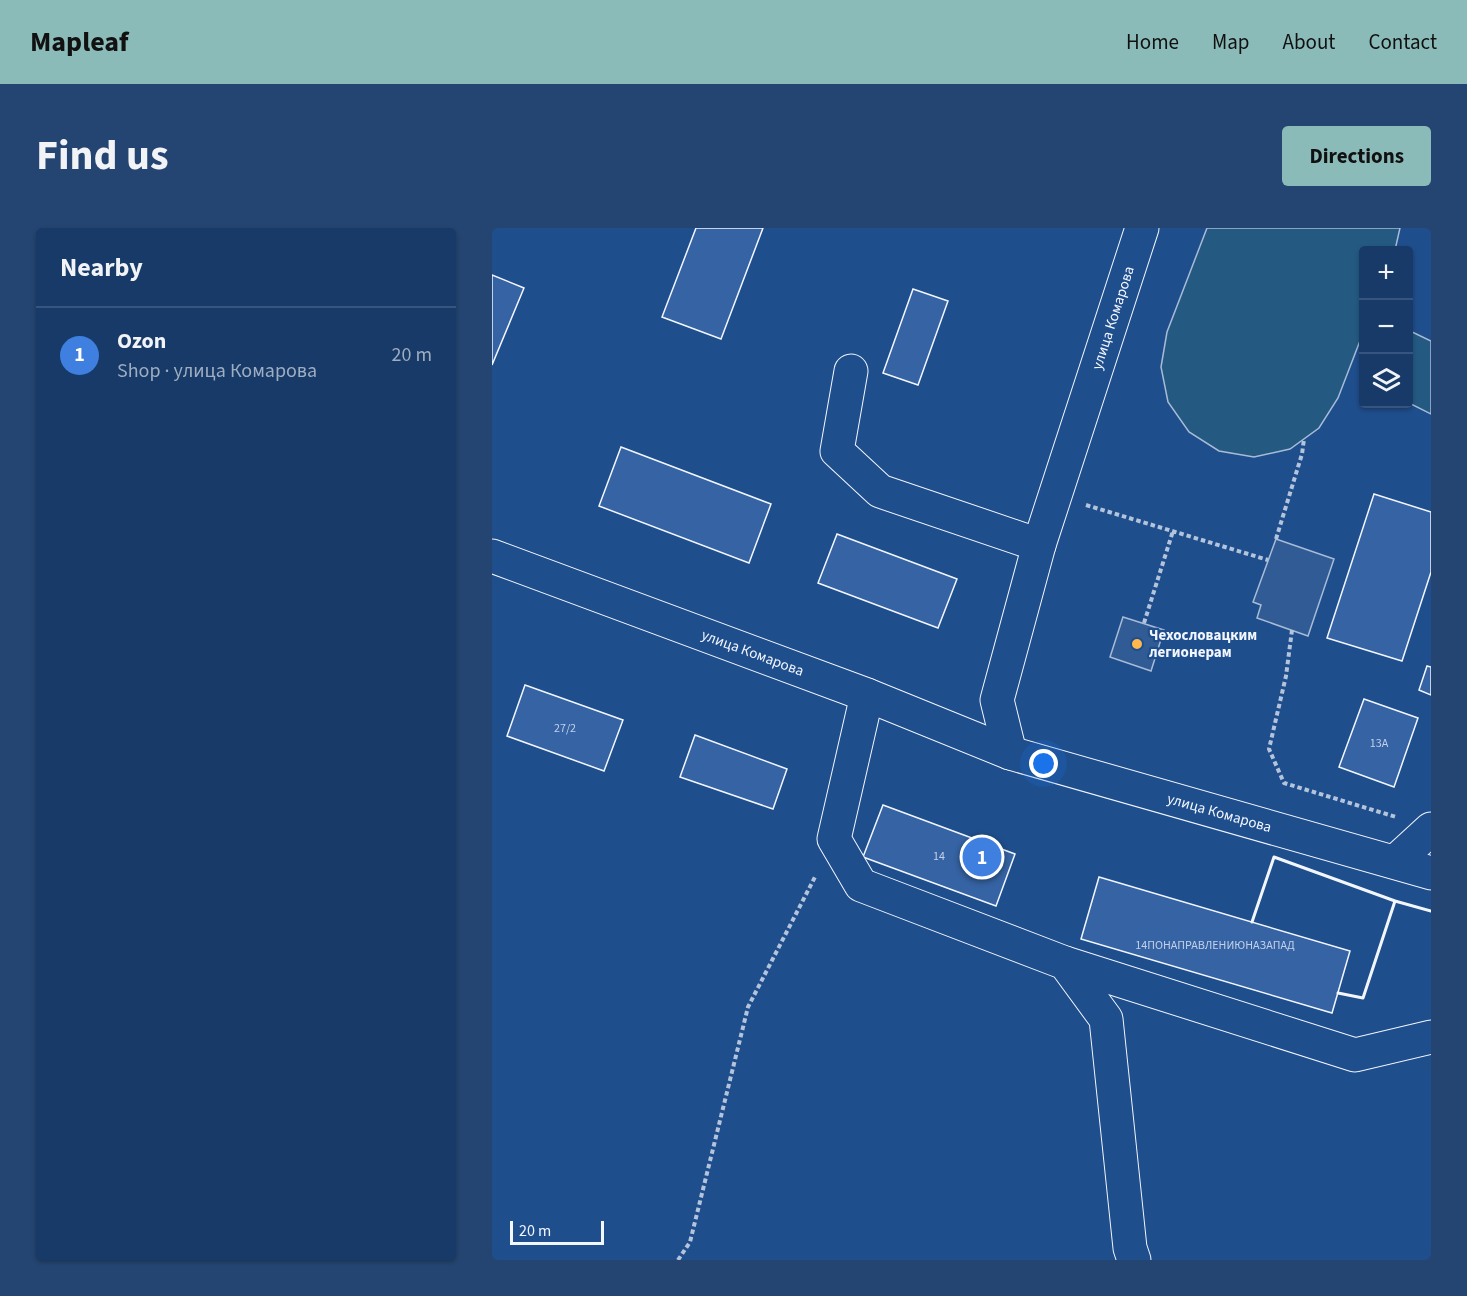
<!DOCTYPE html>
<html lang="en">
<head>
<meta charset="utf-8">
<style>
	:root { --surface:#173a69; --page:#244571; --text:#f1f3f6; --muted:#9eadc0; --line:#36547d; --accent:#8bbbb9 }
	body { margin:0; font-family:"Source Sans 3",sans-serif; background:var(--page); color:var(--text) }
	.controls { position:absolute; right:18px; top:18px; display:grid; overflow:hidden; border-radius:6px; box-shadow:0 2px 4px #0004 }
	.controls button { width:54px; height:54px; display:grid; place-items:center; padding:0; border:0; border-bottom:2px solid var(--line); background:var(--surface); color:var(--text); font:30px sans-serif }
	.scale { position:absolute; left:18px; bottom:15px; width:94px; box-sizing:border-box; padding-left:6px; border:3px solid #f2f6ff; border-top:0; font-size:16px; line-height:21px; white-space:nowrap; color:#f2f6ff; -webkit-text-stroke:4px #1f4e8c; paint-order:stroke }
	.you { position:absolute; left:552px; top:536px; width:21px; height:21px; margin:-15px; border:4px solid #fff; border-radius:50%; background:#1a73e8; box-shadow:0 0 0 9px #1a73e833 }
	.badge { display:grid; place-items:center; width:39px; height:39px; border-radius:50%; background:var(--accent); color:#fff; font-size:20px; font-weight:700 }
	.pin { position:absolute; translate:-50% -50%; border:3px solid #fff; box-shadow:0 2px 6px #0006 }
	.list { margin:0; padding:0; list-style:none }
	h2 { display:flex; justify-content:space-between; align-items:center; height:78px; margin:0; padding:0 24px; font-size:26px }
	h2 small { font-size:20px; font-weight:400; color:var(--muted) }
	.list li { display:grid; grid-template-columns:39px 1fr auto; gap:18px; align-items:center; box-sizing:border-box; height:96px; padding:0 24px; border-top:2px solid var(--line) }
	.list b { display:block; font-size:22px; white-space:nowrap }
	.list p { margin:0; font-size:20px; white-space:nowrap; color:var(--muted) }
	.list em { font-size:20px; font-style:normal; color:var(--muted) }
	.icon { flex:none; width:33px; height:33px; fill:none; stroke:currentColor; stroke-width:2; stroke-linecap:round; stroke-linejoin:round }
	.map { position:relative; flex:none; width:939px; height:1032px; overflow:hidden; border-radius:6px }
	header { display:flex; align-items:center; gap:36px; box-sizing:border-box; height:84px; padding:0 30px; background:var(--accent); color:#111 }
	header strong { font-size:28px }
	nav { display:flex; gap:33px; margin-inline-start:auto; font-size:21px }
	.intro { display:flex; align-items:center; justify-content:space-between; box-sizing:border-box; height:144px; padding:0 36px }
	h1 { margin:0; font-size:42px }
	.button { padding:15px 27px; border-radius:6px; background:var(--accent); color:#111; font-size:21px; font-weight:700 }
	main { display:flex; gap:36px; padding:0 36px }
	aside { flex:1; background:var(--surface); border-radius:6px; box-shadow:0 2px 4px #0004 }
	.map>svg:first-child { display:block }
	.green { fill:#245a82; stroke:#a8bbd7; stroke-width:1.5 }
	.parking { fill:#305b95; stroke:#a8bbd7; stroke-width:1.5 }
	.building { fill:#3563a3; stroke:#f2f6ff; stroke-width:1.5 }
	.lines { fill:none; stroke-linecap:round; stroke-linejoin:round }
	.minor-casing { stroke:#f2f6ff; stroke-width:35 }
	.path { stroke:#b3c4dc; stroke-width:4; stroke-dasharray:4.5 3; stroke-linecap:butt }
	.minor { stroke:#1f4e8c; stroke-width:33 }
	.wall { stroke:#f2f6ff; stroke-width:3 }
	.poi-dot { fill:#ffb74d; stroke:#1f4e8c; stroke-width:2 }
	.labels { text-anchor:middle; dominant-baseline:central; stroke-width:4.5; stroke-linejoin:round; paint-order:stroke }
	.number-label { font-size:12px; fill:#c3d1e8 }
	.street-label { font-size:15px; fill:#f2f6ff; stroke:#1f4e8c }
	.poi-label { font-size:15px; font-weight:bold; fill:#f2f6ff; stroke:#1f4e8c; text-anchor:start }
</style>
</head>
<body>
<header>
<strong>Mapleaf</strong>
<nav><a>Home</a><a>Map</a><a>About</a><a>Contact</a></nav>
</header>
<div class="intro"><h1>Find us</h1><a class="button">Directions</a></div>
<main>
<aside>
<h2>Nearby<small></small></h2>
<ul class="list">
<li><span class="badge" style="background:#3f7fe0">1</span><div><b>Ozon</b><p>Shop · улица Комарова</p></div><em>20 m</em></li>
</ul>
</aside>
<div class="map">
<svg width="939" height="1032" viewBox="0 0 939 1032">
	<rect width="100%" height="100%" fill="#1f4e8c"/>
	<path class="green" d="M 715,0 L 908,0 L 903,22 L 872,22 L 871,105 L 846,170 L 827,200 L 798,221 L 762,229 L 727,223 L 697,204 L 676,174 L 669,139 L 675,104 Z
		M 916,102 L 939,113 L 939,186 L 917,175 Z"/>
	<path class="parking" d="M 784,311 L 842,331 L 816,408 L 765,390 L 769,377 L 761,374 Z
		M 631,389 L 672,402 L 659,443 L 618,429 Z"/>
	<path class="building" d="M 204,0 L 271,0 L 229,111 L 170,89 Z
		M 0,47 L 32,60 L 0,137 Z
		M 421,61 L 456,73 L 426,157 L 391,145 Z
		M 129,219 L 279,276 L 257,335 L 107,278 Z
		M 882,266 L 939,284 L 939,344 L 910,433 L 835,410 Z
		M 345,306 L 465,351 L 446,400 L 326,355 Z
		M 935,438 L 939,439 L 939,467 L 927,462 Z
		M 33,457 L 131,492 L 112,543 L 15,508 Z
		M 872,471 L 926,490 L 902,559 L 847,539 Z
		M 203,507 L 295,541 L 281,581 L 188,549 Z
		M 391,577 L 523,626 L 504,678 L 371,629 Z
		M 607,649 L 858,723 L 840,785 L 589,711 Z"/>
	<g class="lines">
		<defs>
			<g id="minor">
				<path d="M 359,143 L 345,223 L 388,263 L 547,317"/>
				<path id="s1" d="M 0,328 L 375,467 L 518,525 L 939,645"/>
				<path d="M 375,467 L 342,611 L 369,657 L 573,735 L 614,791 L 638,1020 L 642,1032"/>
				<path id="s2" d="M 518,525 L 505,472 L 547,317 L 650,0"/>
				<path d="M 903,634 L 939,601"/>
				<path d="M 573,735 L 863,827 L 939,809"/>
			</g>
		</defs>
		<use href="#minor" class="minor-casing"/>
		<path class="path" d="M 594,277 L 776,332
			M 784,311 L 810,226 L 812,211
			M 652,395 L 681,303
			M 800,402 L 794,448 L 777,521 L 792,555 L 904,589
			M 186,1032 L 198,1014 L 256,779 L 324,647"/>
		<use href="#minor" class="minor"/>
		<path class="wall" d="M 903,673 L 939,683
			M 760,694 L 782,629 L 903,673 L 871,770 L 846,765"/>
	</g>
	<circle class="poi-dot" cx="645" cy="416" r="6"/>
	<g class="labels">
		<g class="number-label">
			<text x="73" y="500">27/2</text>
			<text x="887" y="515">13А</text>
			<text x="447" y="628">14</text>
			<text x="723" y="717">14ПОНАПРАВЛЕНИЮНАЗАПАД</text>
		</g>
		<g class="street-label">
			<text stroke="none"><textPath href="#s2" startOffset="454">улица Комарова</textPath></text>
			<text stroke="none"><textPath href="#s1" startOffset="278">улица Комарова</textPath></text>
			<text stroke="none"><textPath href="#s1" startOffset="772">улица Комарова</textPath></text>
		</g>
		<g class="poi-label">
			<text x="657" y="407">Чехословацким<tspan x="657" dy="17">легионерам</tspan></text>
		</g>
	</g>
</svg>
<div class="controls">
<button>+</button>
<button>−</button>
<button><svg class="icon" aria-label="layers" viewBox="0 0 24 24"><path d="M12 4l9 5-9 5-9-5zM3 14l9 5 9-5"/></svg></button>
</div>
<div class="scale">20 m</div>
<div class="you"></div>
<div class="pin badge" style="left:490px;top:629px;background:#3f7fe0">1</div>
</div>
</main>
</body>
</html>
